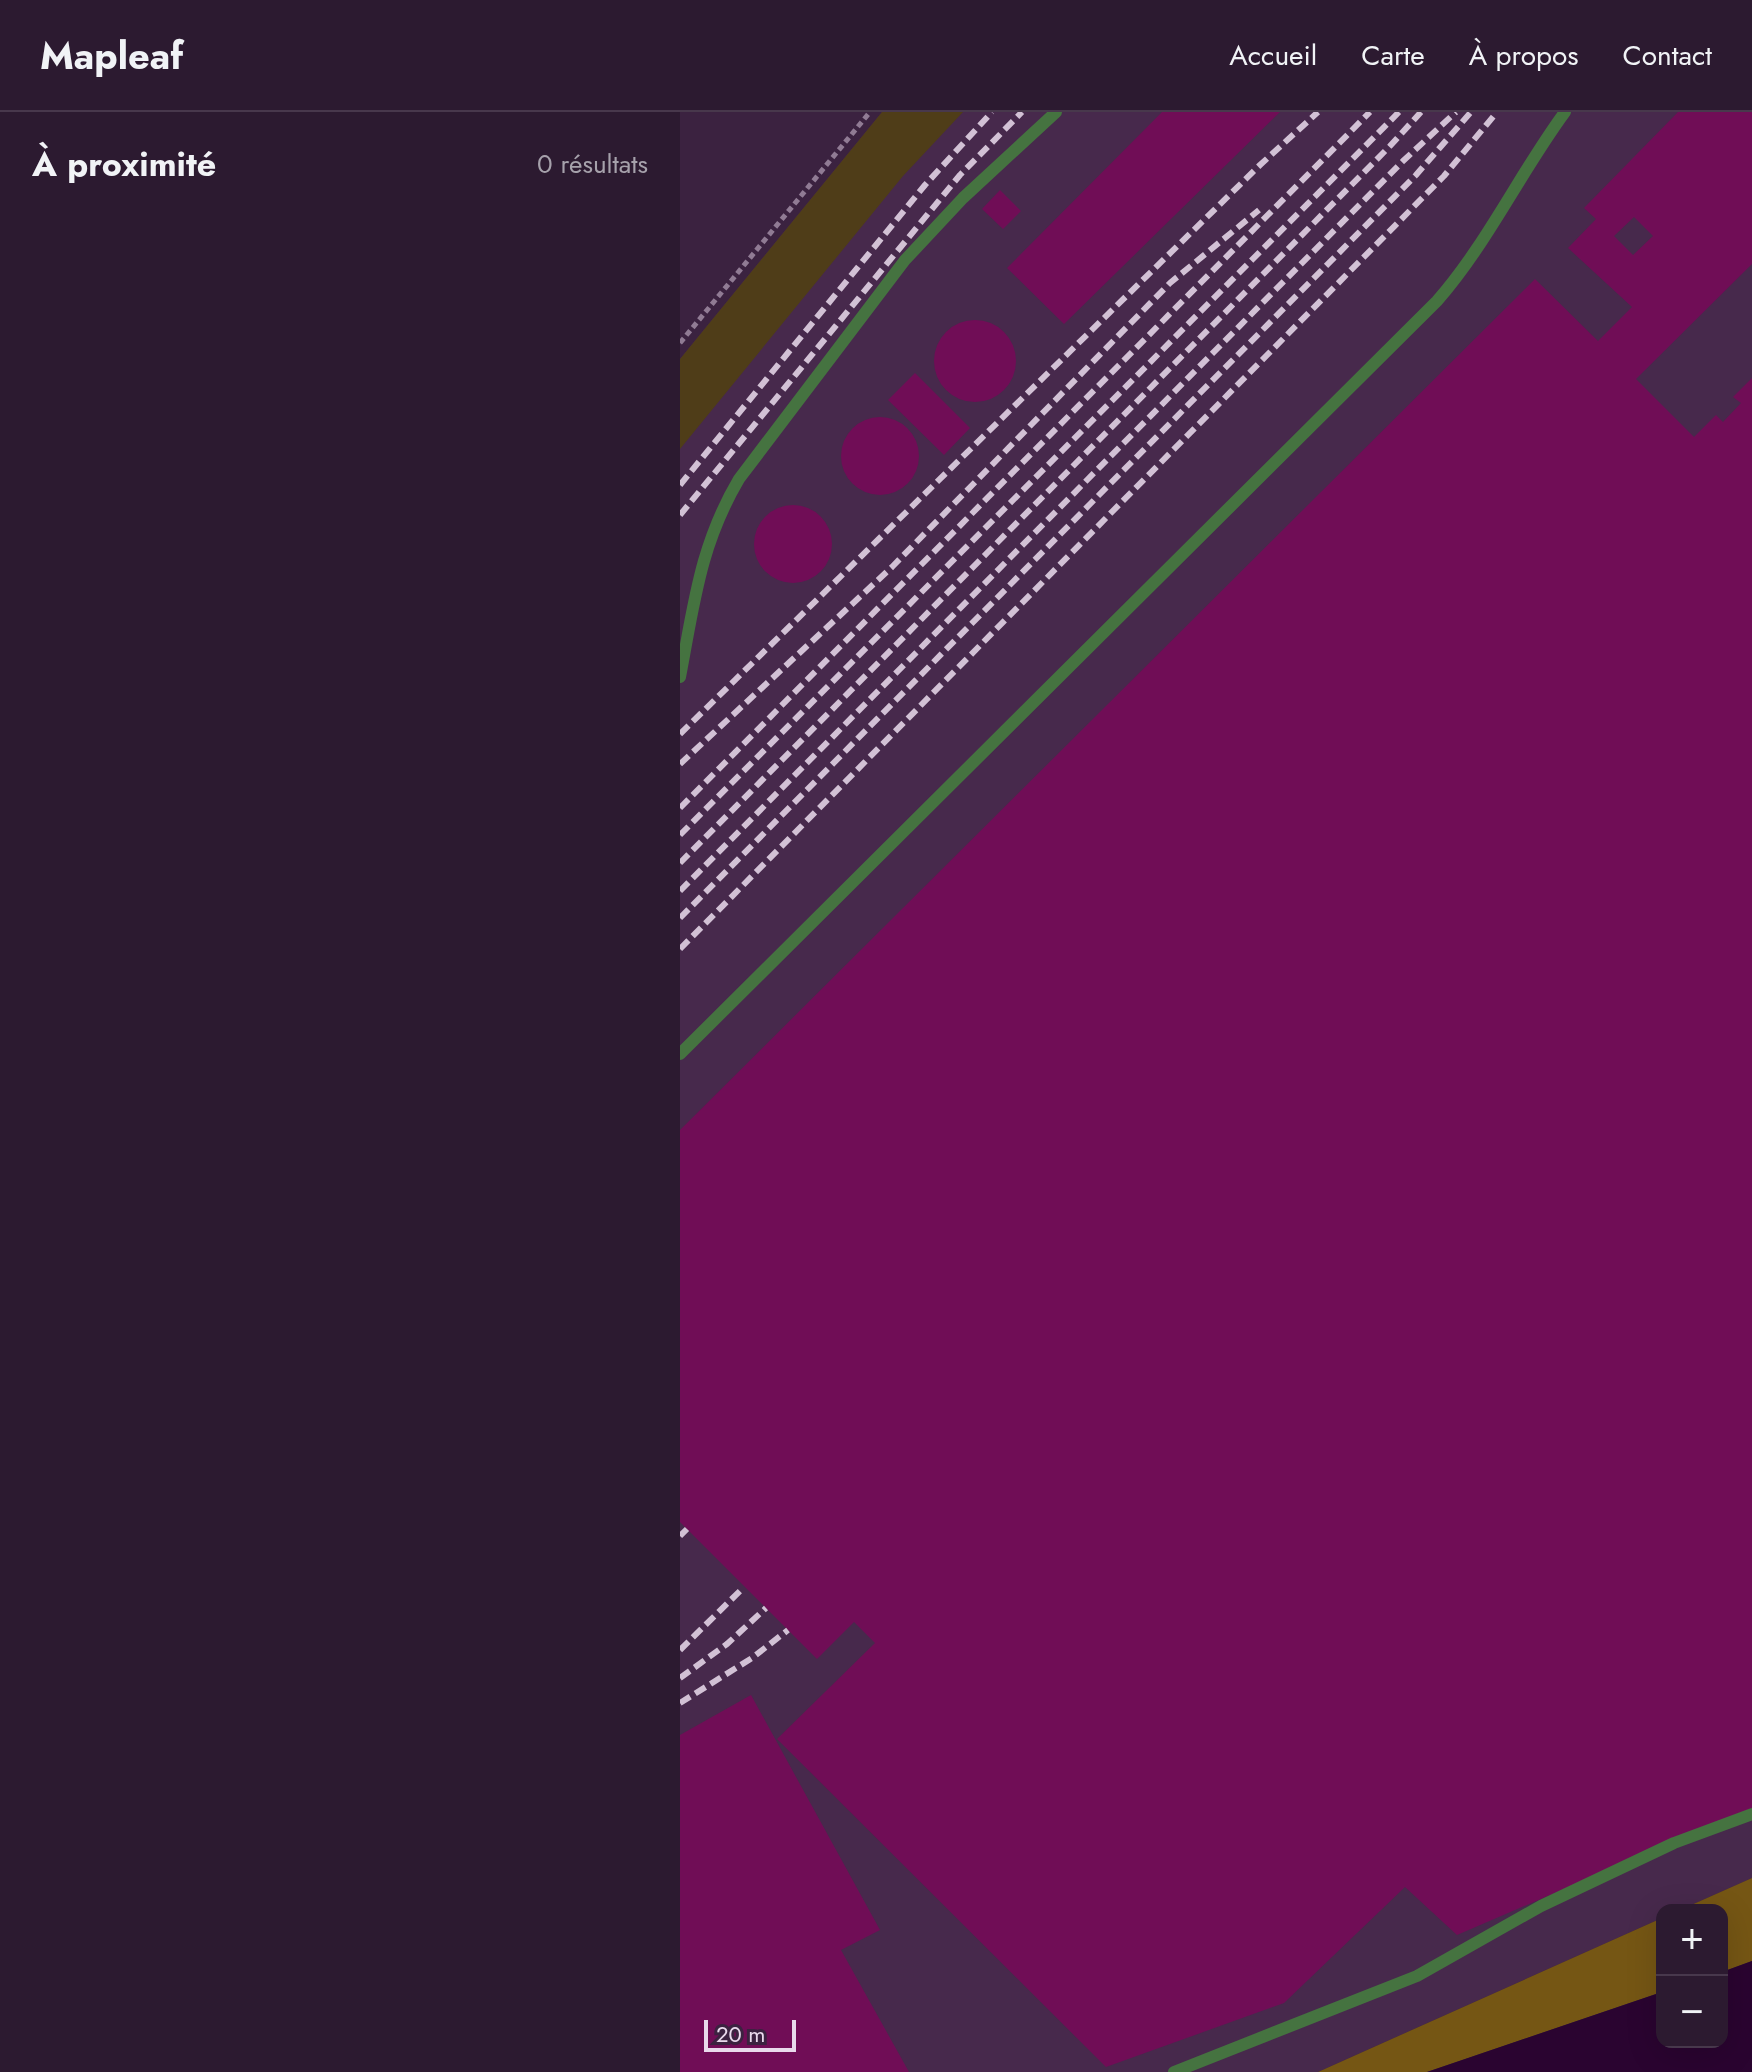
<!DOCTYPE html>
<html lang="fr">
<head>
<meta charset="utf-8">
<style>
	:root { --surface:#2c1a30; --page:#38273c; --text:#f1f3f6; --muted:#a6a1ab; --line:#48384c }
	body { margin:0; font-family:Jost,sans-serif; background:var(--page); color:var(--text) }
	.controls { position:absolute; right:24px; bottom:24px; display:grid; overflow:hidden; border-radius:16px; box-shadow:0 8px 32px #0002 }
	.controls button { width:72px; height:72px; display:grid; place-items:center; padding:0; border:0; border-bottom:2px solid var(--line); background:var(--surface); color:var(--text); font:40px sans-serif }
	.scale { position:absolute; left:24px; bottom:20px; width:92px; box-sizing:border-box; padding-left:8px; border:4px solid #e9d9ec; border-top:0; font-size:22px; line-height:28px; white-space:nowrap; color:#e9d9ec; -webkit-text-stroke:6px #3b2240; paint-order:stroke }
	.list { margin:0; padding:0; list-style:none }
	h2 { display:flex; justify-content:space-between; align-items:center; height:104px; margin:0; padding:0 32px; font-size:34px }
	h2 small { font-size:26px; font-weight:400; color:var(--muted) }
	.map { position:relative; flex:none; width:1072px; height:1960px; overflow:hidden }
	header { display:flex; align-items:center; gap:48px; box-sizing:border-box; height:112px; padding:0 40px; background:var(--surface); border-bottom:2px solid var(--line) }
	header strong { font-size:38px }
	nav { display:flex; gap:44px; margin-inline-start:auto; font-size:28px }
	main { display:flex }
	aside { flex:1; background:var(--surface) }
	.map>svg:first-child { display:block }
	.built { fill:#47294c }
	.green { fill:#4f3d18 }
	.forest { fill:#755614 }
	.water { fill:#2a0430 }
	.building { fill:#700d56; fill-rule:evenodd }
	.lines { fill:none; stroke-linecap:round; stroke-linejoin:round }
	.path { stroke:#907b94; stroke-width:5; stroke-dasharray:6 4; stroke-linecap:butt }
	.service { stroke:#457340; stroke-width:12 }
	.rail { stroke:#d2c1d5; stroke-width:6; stroke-dasharray:12 6; stroke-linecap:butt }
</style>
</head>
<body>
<header>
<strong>Mapleaf</strong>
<nav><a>Accueil</a><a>Carte</a><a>À propos</a><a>Contact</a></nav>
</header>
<main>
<aside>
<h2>À proximité<small>0 résultats</small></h2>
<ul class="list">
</ul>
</aside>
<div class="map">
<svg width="1072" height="1960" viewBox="0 0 1072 1960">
	<rect width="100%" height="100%" fill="#3b2240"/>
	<path class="built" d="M 202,0 L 1072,0 L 1072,1766 L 1000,1798 L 982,1798 L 982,1806 L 638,1960 L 0,1960 L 0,247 Z"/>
	<path class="green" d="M 202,0 L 283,0 L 223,64 L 0,337 L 0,247 Z"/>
	<path class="forest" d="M 1072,1766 L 1072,1849 L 1042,1860 L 1042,1798 L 1000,1798 Z
		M 982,1806 L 982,1880 L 747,1960 L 638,1960 Z"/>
	<path class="water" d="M 1072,1849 L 1072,1960 L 747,1960 L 982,1880 L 982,1930 L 1042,1930 L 1042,1860 Z"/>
	<path class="building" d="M 482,0 L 600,0 L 384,212 L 327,156 Z
		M 998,0 L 1072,0 L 1072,152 L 956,267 L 1014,325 L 1036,303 L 1043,310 L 1061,291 L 1053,285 L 1072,266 L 1072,1696 L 777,1823 L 725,1775 L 604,1891 L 426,1955 L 97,1627 L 195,1531 L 174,1510 L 137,1547 L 0,1410 L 0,1018 L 855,167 L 918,229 L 952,195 L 888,136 L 916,107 L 904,96 ZM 954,105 L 973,124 L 953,143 L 934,124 Z
		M 320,78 L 341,99 L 323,117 L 302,97 Z
		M254 249a41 41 0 1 1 82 0a41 41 0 1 1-82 0Z
		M 235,261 L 290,316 L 264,343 L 208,288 Z
		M161 344a39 39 0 1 1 78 0a39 39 0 1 1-78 0Z
		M74 432a39 39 0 1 1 78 0a39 39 0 1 1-78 0Z
		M 71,1583 L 200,1818 L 161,1838 L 229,1960 L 0,1960 L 0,1623 Z"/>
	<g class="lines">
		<path class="path" d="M 0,231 L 190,0"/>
		<path class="service" d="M 0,565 C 14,492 20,433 59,367 L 225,148 L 283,86 L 376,0
			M 0,942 L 757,189 C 807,132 840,61 885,0
			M 494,1960 L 737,1864 L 861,1794 L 994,1731 L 1072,1702"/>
		<path class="rail" d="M 0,373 L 245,73 L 312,0
			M 0,403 L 280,63 L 342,0
			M 0,622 L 580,53 L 638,0
			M 0,652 L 212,455 L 490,171 L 579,98
			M 0,696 L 690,0
			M 0,723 L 719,0
			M 0,751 L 710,34 L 741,0
			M 0,779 L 723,49 L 776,0
			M 0,806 L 736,63 L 791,0
			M 0,837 L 764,64 L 817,0
			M 0,1424 L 7,1417
			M 0,1538 L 64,1475
			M 0,1566 L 47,1532 L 86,1496
			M 0,1591 L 72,1546 L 108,1518"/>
	</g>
</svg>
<div class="controls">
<button>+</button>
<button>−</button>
</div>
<div class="scale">20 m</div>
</div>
</main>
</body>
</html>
